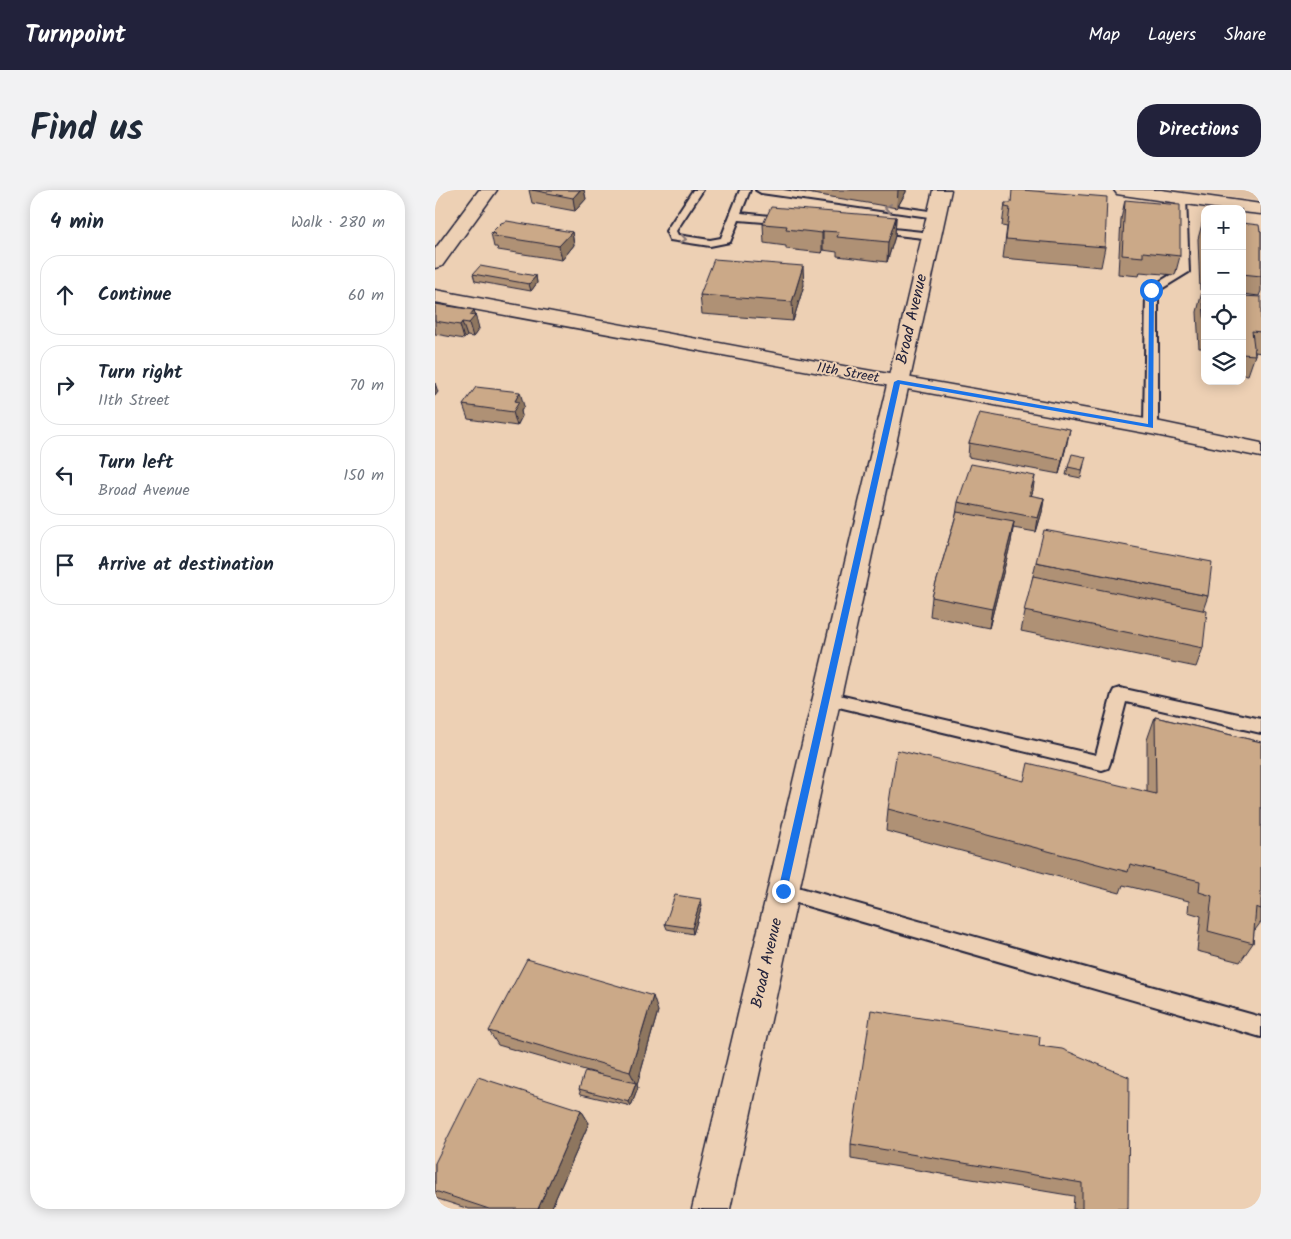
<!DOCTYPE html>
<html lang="en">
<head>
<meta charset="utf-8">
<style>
	:root { --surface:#fff; --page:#f2f2f3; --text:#1f2937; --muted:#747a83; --line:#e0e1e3; --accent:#22223b }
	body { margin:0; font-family:Kalam,sans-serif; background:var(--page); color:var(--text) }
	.controls { position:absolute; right:15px; top:15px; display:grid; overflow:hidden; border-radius:10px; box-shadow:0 2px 12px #0003 }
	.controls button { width:45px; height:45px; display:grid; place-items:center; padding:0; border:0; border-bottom:1px solid var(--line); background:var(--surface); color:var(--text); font:25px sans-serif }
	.stop { position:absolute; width:15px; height:15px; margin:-11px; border:4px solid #1a73e8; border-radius:50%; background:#fff }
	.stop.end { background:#1a73e8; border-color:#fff; box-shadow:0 1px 5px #0008 }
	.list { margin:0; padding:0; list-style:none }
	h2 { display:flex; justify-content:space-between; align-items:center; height:65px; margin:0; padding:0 20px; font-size:21px }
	h2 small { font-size:16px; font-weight:400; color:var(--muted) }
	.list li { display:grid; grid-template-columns:32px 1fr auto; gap:15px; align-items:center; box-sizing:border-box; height:80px; margin:0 10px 10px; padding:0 10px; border:1px solid var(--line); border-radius:20px }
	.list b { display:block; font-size:19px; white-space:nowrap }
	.list p { margin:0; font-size:16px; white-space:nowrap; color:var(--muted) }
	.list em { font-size:16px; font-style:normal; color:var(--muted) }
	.icon { flex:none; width:28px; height:28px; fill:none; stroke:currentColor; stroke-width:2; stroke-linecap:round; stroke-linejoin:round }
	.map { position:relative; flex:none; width:826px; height:1019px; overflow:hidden; border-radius:20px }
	header { display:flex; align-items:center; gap:30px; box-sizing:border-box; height:70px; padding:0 25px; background:var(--accent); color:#fff }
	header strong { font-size:24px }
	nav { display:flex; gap:28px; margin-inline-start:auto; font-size:18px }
	.intro { display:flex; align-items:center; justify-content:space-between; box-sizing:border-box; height:120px; padding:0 30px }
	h1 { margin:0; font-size:35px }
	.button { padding:12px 22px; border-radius:20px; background:var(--accent); color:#fff; font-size:18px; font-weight:700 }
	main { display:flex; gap:30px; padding:0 30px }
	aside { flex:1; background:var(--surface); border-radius:20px; box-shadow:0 2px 12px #0003 }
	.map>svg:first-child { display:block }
	.built { fill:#dfc1a5 }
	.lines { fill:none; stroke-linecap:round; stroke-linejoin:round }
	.service-casing { stroke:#22223b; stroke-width:4 }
	.minor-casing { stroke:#22223b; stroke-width:3 }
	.secondary-casing { stroke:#22223b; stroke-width:3 }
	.service { fill:#edd0b4; fill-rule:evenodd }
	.minor { fill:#edd0b4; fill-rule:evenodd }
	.secondary { fill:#edd0b4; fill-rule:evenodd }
	.wall { fill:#af9175; stroke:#22223b }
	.shaded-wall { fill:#8e765f; stroke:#22223b }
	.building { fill:#cba988; stroke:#22223b }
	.oneway { stroke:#887978 }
	.route { fill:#1a73e8 }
	.labels { text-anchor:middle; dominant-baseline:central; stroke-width:4; stroke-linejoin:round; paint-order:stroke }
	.far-street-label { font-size:14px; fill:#22223b; stroke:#edd0b4 }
	.street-label { font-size:16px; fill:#22223b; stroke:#edd0b4 }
</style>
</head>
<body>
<header>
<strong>Turnpoint</strong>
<nav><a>Map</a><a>Layers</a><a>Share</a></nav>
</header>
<div class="intro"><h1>Find us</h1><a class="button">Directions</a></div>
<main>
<aside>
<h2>4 min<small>Walk · 280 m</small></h2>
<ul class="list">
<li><svg class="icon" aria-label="ahead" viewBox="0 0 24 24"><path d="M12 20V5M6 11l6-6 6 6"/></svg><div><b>Continue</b></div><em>60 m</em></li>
<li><svg class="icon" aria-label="right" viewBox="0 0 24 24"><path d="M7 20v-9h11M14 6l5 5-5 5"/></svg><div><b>Turn right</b><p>11th Street</p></div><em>70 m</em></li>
<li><svg class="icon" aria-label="left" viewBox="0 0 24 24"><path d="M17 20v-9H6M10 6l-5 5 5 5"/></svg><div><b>Turn left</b><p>Broad Avenue</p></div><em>150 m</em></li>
<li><svg class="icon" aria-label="arrive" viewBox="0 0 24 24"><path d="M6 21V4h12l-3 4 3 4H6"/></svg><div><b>Arrive at destination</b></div></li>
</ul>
</aside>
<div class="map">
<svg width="826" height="1019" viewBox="0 0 826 1019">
	<rect width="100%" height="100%" fill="#edd0b4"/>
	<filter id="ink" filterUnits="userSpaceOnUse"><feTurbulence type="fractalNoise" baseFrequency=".02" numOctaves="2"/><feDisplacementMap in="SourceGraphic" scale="10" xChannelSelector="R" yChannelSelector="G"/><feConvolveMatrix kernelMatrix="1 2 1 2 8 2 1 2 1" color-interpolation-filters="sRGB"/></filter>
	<g filter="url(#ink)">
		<path class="built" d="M 743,0 L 826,0 L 826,11 Z"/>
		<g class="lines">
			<defs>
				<path id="service" d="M 258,0 L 268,0 L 241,41 L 243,45 L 275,50 L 286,48 L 305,0 L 315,0 L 306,23 L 353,28 L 358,31 L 353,34 L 304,30 L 295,52 L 275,56 L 235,50 L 231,41 Z
					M 321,0 L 348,0 L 501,22 L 506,25 L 501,28 L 326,3 Z
					M 746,5 L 751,8 L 754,82 L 723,101 L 723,237 L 716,241 L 709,237 L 711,100 L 742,81 L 741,8 Z
					M 439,37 L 497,43 L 502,46 L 497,49 L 435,42 L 434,40 Z
					M 685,498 L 826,529 L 826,543 L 691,512 L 675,573 L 673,578 L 667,580 L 391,514 L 385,513 L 383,508 L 385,503 L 391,502 L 661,565 L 677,504 L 679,500 Z
					M 348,693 L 826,827 L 826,847 L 348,709 L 341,707 L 339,701 L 341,695 Z"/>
				<path id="minor" d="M 44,0 L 62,0 L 7,76 L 0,78 L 0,59 Z
					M 679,0 L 726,0 L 826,14 L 826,24 L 807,22 L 807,19 L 786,19 L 688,5 L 682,4 Z
					M 0,100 L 397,174 L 716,230 L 826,253 L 826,267 L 716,244 L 0,112 Z"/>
				<path id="secondary" d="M 498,0 L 516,0 L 295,1019 L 257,1019 Z"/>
			</defs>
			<use href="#service" class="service-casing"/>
			<use href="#minor" class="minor-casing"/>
			<use href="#secondary" class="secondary-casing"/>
			<use href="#service" class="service"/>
			<use href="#minor" class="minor"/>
			<use href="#secondary" class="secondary"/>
		</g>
		<path class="wall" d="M 94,0 L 149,0 L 151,9 L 140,21 L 97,13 Z
			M 355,0 L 471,0 L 471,2 L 462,18 Z
			M 690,10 L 745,66 L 740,85 L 705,82 L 704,86 L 683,84 L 686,29 Z
			M 570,13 L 670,57 L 666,77 L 568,68 L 572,37 L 567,36 Z
			M 461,27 L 460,46 L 452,72 L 402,66 L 402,62 L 388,60 L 387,63 L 351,59 L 351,56 L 329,53 L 328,34 Z
			M 768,30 L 770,30 L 770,101 L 765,100 L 763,49 Z
			M 807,33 L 826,41 L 826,101 L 824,106 L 807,104 Z
			M 137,42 L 139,55 L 127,70 L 63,60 L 62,57 L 59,57 L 56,43 Z
			M 38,84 L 101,86 L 102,93 L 96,101 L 40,91 Z
			M 369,95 L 358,131 L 267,124 L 265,105 Z
			M 767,102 L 770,102 L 770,158 L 764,158 L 762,122 Z
			M 807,106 L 826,142 L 826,163 L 820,162 L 820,165 L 813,185 L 807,184 Z
			M 0,114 L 39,120 L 44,139 L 38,147 L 32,146 L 29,149 L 0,144 Z
			M 28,215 L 89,216 L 86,221 L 87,226 L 82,236 L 33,229 Z
			M 534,253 L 632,253 L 624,284 L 533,267 Z
			M 649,274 L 646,288 L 631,285 L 633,277 Z
			M 598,300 L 596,306 L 609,308 L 607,322 L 601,342 L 578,338 L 576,352 L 554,438 L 495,426 L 497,407 L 521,325 L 523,312 Z
			M 601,372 L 773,406 L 768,420 L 768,458 L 761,477 L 586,441 Z
			M 720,527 L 826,552 L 826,732 L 820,740 L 819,740 L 818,753 L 805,772 L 762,761 L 766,726 L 753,722 L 754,711 L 688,695 L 685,703 L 451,641 L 453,619 L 589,591 L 712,602 L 712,550 Z
			M 267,715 L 258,744 L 232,739 L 230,734 Z
			M 223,821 L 202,895 L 203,898 L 196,916 L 146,904 L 144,899 L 164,884 L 63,855 L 54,841 Z
			M 604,856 L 693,1019 L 638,1019 L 639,1006 L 416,969 L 416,954 Z
			M 146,920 L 154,933 L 116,1019 L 34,1019 L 0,1008 L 0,973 Z"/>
		<path class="shaded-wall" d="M 145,0 L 149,0 L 151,9 L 140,21 L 138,8 Z
			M 463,0 L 471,0 L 471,2 L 462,18 Z
			M 461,27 L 460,46 L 452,72 L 453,52 Z
			M 388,41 L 388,60 L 387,63 L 387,43 Z
			M 137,42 L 139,55 L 127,70 L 124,56 Z
			M 368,76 L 369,95 L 358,131 L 357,112 Z
			M 101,86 L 102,93 L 96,101 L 94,94 Z
			M 39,120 L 44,139 L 38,147 L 34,133 L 35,125 Z
			M 27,132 L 32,146 L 29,149 L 25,135 Z
			M 0,193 L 3,202 L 0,206 Z
			M 85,202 L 89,216 L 86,221 L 87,226 L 82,236 L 78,222 L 80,211 Z
			M 635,239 L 632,253 L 624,284 L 627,270 Z
			M 600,286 L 598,300 L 592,319 L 594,305 Z
			M 609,308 L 607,322 L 601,342 L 603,328 Z
			M 579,332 L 576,352 L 554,438 L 557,419 Z
			M 266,709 L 267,715 L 258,744 L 257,738 Z
			M 218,806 L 223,821 L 202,895 L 203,898 L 196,916 L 194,912 L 201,894 L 195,882 Z
			M 146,920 L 154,933 L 116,1019 L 103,1019 Z"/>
		<path class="building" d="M 97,0 L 145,0 L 138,8 Z
			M 577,0 L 587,0 L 672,7 L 670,57 L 571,49 L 575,18 L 570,17 L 570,13 L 576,13 Z
			M 690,10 L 745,15 L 745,66 L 708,62 L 708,67 L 687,65 Z
			M 336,17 L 461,27 L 453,52 L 402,47 L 404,42 L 388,41 L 387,43 L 351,39 L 352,36 L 328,34 Z
			M 768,30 L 770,30 L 770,66 Z
			M 72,31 L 137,42 L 124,56 L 59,46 L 61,44 L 56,43 L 66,33 Z
			M 807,33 L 824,35 L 825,41 L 826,41 L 826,86 L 807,84 Z
			M 279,69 L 368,76 L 357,112 L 265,105 Z
			M 45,76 L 101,86 L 94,94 L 38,84 Z
			M 767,102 L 770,102 L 770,135 Z
			M 807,106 L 826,107 L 826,142 L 817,141 L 820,165 L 807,164 Z
			M 0,114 L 39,120 L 35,125 L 40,126 L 34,133 L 27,132 L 25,135 L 0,131 Z
			M 41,197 L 85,202 L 80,211 L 84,212 L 78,222 L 28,215 Z
			M 545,223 L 635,239 L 627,270 L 534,253 Z
			M 637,264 L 651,267 L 647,280 L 633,277 Z
			M 536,274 L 600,286 L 594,305 L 609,308 L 603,328 L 523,312 Z
			M 522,322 L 579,332 L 557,419 L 497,407 Z
			M 609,340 L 777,372 L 773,406 L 601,372 Z
			M 598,386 L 772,421 L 768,458 L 589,421 Z
			M 720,527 L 826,552 L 826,719 L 821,717 L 818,753 L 773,741 L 777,706 L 764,702 L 765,691 L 695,674 L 693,682 L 453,619 L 462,560 L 589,591 L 593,573 L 721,604 Z
			M 240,705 L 266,709 L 257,738 L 230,734 Z
			M 92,769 L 218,806 L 195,882 L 54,841 Z
			M 436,820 L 605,847 L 604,856 L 627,859 L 694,887 L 693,1019 L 647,1019 L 647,993 L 416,954 Z
			M 150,881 L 201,893 L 194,912 L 144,899 Z
			M 43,887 L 146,920 L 103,1019 L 54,1019 L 0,1001 L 0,973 Z"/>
		<defs><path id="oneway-chevron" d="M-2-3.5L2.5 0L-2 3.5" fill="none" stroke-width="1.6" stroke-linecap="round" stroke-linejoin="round" transform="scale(1.25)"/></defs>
		<g class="oneway">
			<use href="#oneway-chevron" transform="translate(453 18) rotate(-172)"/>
			<use href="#oneway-chevron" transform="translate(248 49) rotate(8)"/>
		</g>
	</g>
	<path class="route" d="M 714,99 L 719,100 L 718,238 L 465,194 L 352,701 L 351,704 L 344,704 L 343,701 L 459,192 L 463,190 L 713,234 Z"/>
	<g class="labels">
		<g class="far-street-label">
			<text transform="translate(413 183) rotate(10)">11th Street</text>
		</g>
		<g class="street-label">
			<text transform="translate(477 129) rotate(-77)">Broad Avenue</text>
			<text transform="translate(332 773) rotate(-77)">Broad Avenue</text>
		</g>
	</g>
</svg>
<div class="controls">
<button>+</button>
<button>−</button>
<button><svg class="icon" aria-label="locate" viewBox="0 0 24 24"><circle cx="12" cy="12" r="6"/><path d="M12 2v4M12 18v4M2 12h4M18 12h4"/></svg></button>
<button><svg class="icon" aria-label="layers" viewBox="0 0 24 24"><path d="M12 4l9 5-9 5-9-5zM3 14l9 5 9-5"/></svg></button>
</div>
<div class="stop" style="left:716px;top:100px"></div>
<div class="stop end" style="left:348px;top:701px"></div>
</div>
</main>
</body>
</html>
